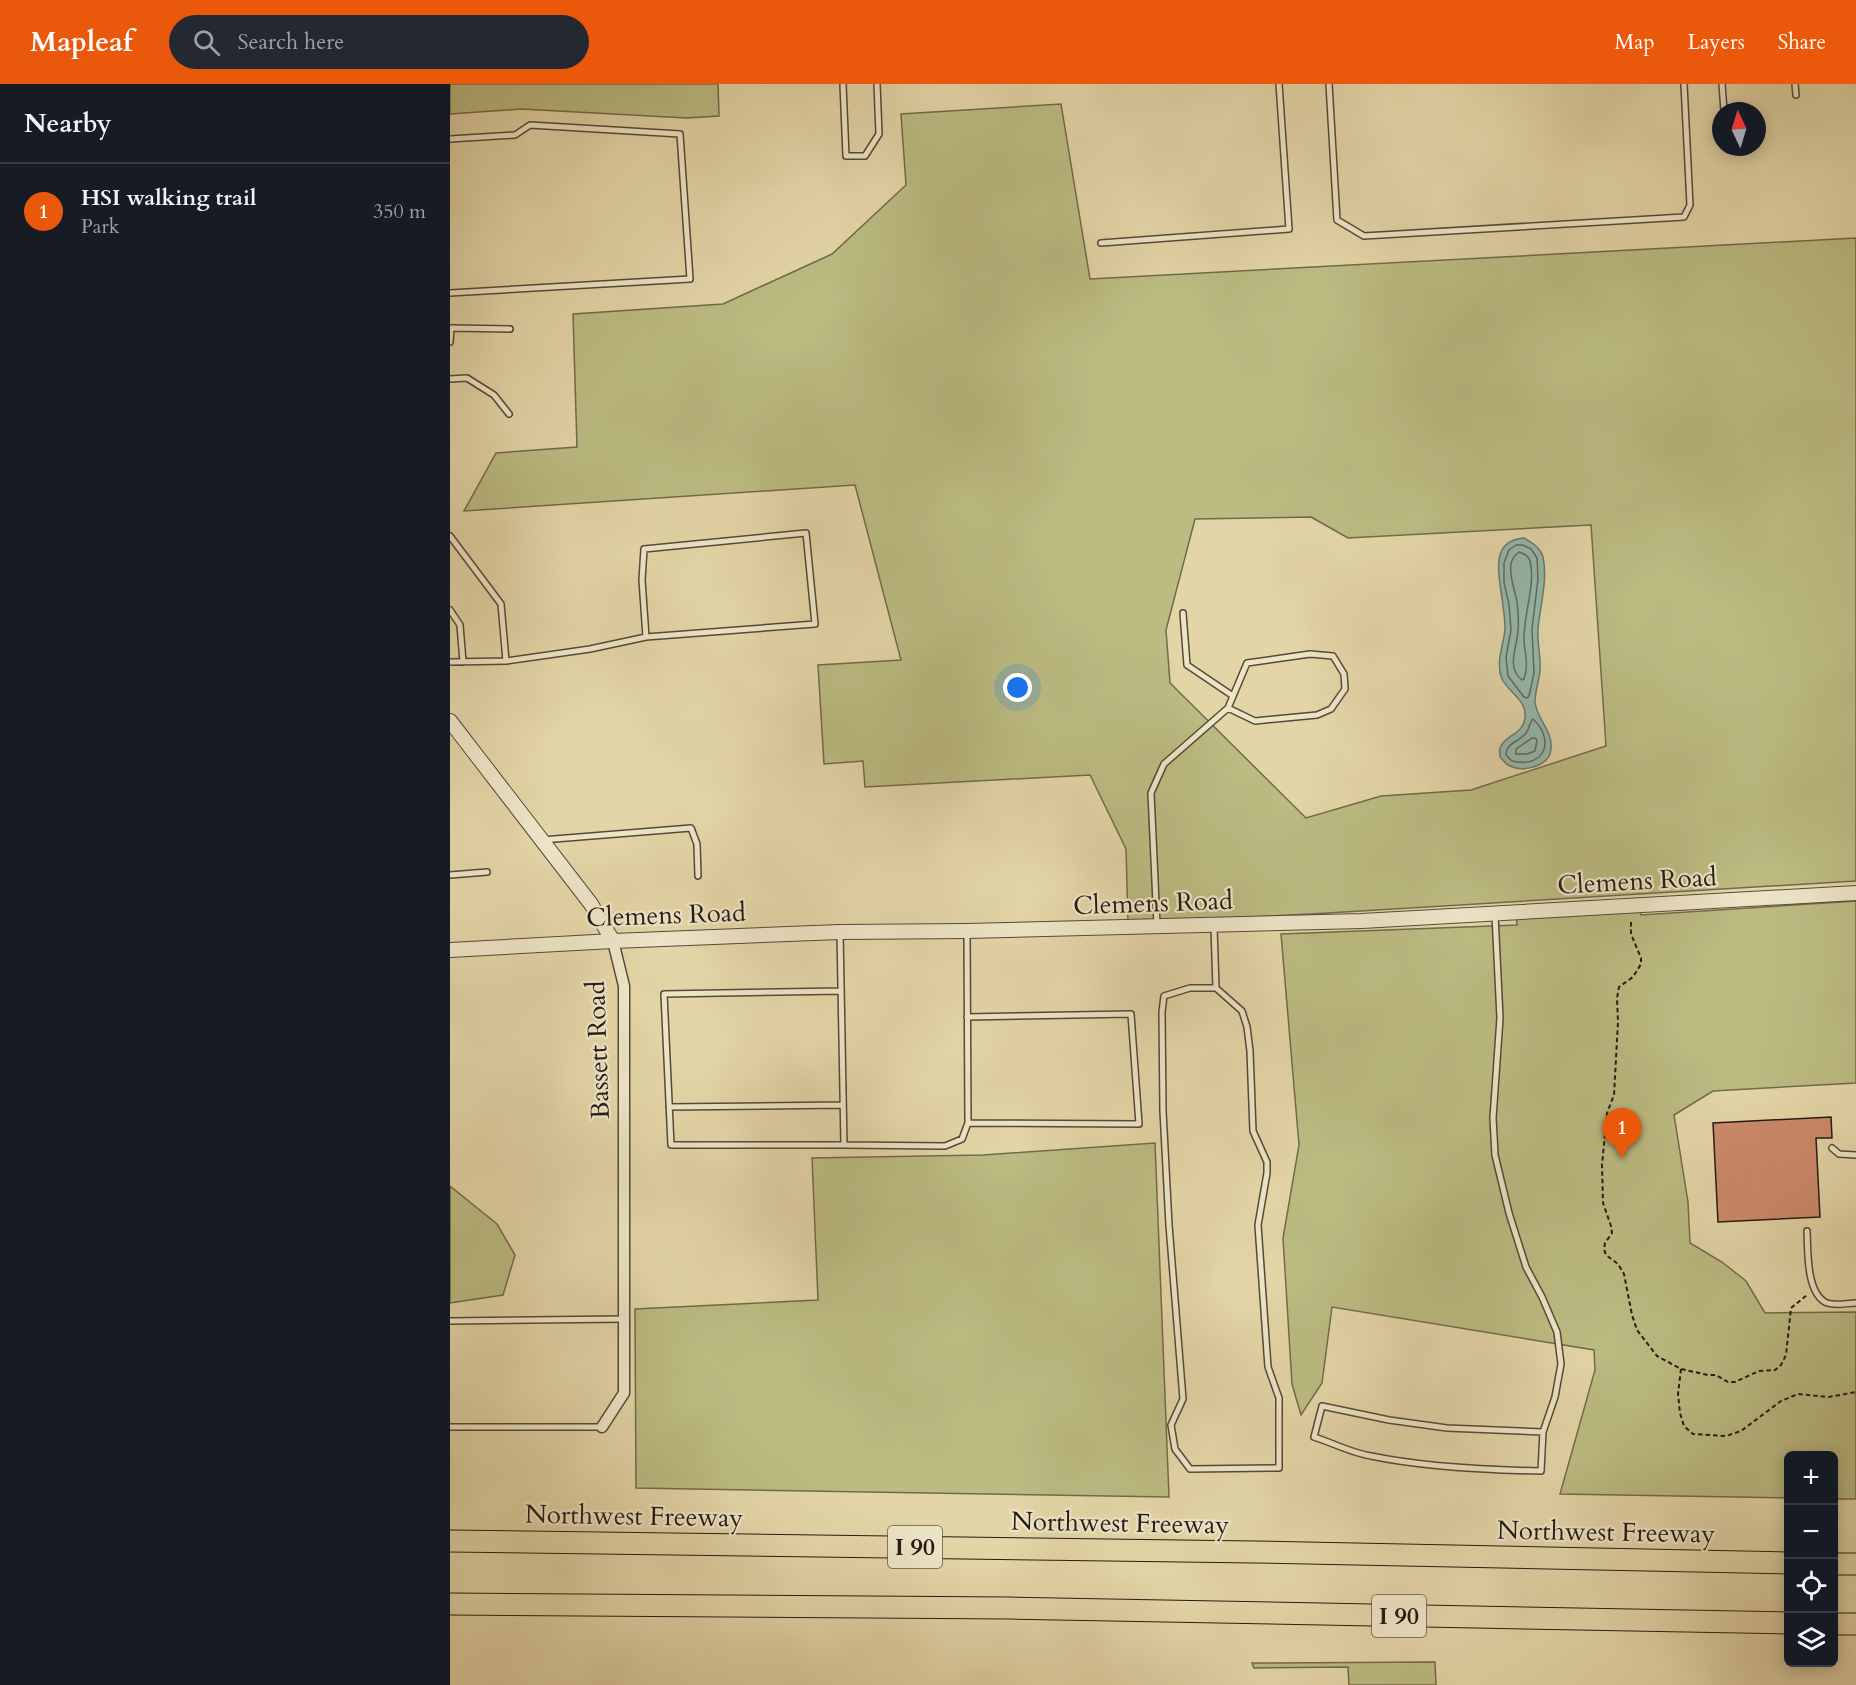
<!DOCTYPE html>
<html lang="en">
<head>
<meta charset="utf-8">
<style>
	:root { --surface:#171b24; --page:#242831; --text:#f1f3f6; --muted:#9ea1a6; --line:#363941; --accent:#ea580c }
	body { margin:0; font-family:Cardo,serif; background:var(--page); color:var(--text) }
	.controls { position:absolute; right:18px; bottom:18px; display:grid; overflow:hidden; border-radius:9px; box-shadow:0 3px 15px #0003 }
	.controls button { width:54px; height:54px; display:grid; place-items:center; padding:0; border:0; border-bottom:2px solid var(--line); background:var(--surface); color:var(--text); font:30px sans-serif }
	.compass { position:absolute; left:1262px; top:18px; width:54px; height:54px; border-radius:50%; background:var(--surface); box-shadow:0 3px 15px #0003; rotate:356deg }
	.you { position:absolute; left:568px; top:604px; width:21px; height:21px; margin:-15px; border:4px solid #fff; border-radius:50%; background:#1a73e8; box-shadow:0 0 0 9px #1a73e833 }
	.badge { display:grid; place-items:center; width:39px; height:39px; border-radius:50%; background:var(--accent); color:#fff; font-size:20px; font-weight:700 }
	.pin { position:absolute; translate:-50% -50px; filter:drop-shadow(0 2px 3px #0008) }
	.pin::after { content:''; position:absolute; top:32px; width:21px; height:18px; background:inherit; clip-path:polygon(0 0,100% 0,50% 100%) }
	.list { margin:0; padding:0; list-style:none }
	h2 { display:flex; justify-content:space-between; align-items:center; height:78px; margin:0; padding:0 24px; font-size:26px }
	h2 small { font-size:20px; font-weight:400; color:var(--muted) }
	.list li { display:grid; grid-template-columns:39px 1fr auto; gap:18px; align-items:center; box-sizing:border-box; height:96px; padding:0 24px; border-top:2px solid var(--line) }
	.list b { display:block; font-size:22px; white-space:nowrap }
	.list p { margin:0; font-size:20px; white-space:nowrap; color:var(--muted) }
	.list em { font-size:20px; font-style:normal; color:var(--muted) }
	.icon { flex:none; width:33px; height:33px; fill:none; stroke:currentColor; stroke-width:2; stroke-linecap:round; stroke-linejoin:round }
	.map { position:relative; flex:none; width:1406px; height:1601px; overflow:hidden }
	header { display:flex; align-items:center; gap:36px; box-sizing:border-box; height:84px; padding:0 30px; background:var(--accent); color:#fff }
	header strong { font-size:28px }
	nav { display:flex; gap:33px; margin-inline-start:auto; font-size:21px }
	.search { width:420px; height:54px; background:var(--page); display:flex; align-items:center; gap:15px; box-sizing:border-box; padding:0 21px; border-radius:33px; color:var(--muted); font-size:22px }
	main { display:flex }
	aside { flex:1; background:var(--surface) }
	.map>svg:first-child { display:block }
	.green { fill:#bbbb82; stroke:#706b4a; stroke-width:1.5; fill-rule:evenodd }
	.water { fill:#96b8ac; stroke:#68796f; stroke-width:1.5 }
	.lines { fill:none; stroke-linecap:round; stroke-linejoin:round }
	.shore { stroke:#5d6a60; stroke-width:1.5 }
	.building { fill:#cc8a6b; stroke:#241b13; stroke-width:1.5 }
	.service-casing { stroke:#544a38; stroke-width:8 }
	.minor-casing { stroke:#544a38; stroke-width:13 }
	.tertiary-casing { stroke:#544a38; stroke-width:16 }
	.motorway-casing { stroke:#241b13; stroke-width:23 }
	.path { stroke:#241b13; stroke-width:2; stroke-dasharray:4.5 3; stroke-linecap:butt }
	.service { stroke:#ede4c6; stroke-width:5 }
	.minor { stroke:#ede4c6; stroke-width:10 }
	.tertiary { stroke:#ede4c6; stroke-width:14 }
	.motorway { stroke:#e3d5a7; stroke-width:21 }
	.labels { text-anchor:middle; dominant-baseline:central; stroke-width:4.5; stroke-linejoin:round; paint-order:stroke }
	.shield { fill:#ede4c6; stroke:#605749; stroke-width:1.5 }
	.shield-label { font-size:24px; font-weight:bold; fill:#241b13 }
	.street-label { font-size:26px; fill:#241b13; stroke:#ede4c6 }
</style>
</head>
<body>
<header>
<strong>Mapleaf</strong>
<div class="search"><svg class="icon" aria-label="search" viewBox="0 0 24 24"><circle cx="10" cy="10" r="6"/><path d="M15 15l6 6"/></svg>Search here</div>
<nav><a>Map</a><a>Layers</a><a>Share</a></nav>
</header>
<main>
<aside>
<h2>Nearby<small></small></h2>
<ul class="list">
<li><span class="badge">1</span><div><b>HSI walking trail</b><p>Park</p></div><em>350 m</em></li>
</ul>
</aside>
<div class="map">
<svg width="1406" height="1601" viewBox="0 0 1406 1601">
	<rect width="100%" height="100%" fill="#e3d5a7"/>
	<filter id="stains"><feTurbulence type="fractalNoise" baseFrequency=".00333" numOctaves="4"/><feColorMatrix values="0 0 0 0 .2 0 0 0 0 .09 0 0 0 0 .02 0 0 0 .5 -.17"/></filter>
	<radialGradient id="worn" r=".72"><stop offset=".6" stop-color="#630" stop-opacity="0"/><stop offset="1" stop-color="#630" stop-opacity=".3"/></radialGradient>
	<path class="green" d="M 0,0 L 268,0 L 269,32 L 237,34 L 71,25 L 0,30 Z
		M 611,20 L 640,195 L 1406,154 L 1406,797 L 861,830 L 678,839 L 676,765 L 640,691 L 415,703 L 413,677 L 374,680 L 368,581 L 451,576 L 405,401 L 14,427 L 46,369 L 127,363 L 123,230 L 273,220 L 382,170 L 456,101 L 451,30 ZM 861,433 L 898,454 L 1141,441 L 1156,662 L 1021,706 L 931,712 L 856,734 L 720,599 L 716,546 L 745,435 Z
		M 1406,817 L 1406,999 L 1263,1007 L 1224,1031 L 1238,1118 L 1240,1159 L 1272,1178 L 1296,1197 L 1315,1229 L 1406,1228 L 1406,1415 L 1384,1415 L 1384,1372 L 1338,1372 L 1338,1414 L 1110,1410 L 1145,1286 L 1144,1266 L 882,1223 L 872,1299 L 851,1331 L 842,1300 L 833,1154 L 849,1061 L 831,850 L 1067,841 L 1066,828 L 1189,821 L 1191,831 Z
		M 705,1059 L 719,1413 L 186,1404 L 185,1225 L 368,1216 L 362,1074 L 533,1071 Z
		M 0,1102 L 47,1140 L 65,1171 L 53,1211 L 0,1219 Z
		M 985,1578 L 986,1601 L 899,1601 L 898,1583 L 804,1584 L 802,1579 Z"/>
	<path class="water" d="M 1074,454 C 1082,459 1090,463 1093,473 C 1098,496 1090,522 1088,545 C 1087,559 1091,573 1090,587 C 1089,597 1085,607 1085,618 C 1087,637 1106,649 1100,670 C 1095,683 1072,688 1060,682 C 1056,681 1053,676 1050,673 C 1050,670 1049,667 1050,664 C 1055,650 1073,652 1075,633 C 1077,616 1059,609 1052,595 C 1045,579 1054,560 1055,545 C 1055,537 1054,529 1053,522 C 1051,498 1036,457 1074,454 Z"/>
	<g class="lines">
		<path class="shore" d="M 1066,461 L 1073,461 L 1081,465 L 1087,474 L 1088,495 L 1082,545 L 1084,589 L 1079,612 L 1077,614 L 1074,613 L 1058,592 L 1056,573 L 1061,546 L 1059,520 L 1054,499 L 1054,479 L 1059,466 Z
			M 1069,468 C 1074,470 1078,471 1080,477 C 1086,500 1073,532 1074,557 C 1075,570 1079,581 1074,595 L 1072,596 C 1056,584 1067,563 1068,547 C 1069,538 1068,527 1067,518 C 1065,506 1059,493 1061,480 C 1062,475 1065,471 1069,468 Z
			M 1083,635 C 1105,655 1096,685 1062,677 L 1056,671 C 1056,658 1070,658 1076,649 C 1080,644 1079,639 1083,635 Z
			M 1082,654 L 1085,654 L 1087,656 L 1085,667 L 1077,670 L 1066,670 L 1066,665 Z"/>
	</g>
	<path class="building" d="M 1381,1033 L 1382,1054 L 1366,1054 L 1370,1133 L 1268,1138 L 1263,1039 Z"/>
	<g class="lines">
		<defs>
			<path id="service" d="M 393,0 L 396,72 L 415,72 L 429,50 L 427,0
				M 879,0 L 887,136 L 914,152 L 1234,133 L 1240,121 L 1234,0
				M 1272,0 L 1274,27
				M 1345,0 L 1346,11
				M 0,55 L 65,51 L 80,41 L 230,50 L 240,195 L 0,209
				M 651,159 L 839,145 L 829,0
				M 0,258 L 1,244 L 60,245
				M 0,295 L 17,294 L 44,311 L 59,330
				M 0,452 L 51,520 L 56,577 L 0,578
				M 0,526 L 10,541 L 13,578
				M 733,529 L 737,581 L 783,612
				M 56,577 L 140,565 L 196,553 L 365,540 L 356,449 L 194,465 L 192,496 L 196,553
				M 92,756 L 241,744 L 247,760 L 248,792
				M 0,791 L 37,788
				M 1045,831 L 1050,934 L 1043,1034 L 1045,1071 L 1059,1129 L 1076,1183 L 1092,1213 L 1107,1248 L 1111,1280 L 1105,1313 L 1093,1348 L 997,1344 L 939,1336 L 872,1322 L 864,1353 C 883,1359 902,1369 921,1372 C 974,1383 1037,1386 1091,1387 L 1093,1348
				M 707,841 L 701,709 L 714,680 L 778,624 L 797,579 L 860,570 L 883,572 L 894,590 L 895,605 L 881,625 L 867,631 L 805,637 L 778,624
				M 764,843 L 766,904 L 792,927 L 797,943 L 800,967 L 803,1047 L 817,1078 L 817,1089 L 808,1141 L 818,1283 L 829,1314 L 829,1384 L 740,1385 L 725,1365 L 721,1341 L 733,1315 L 719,1141 L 713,1027 L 712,928 L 714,912 L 740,904 L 766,904
				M 390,848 L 394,1061 L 495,1062 L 512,1055 L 518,1039
				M 517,849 L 518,1039 L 689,1040 L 681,930 L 517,933
				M 391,907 L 214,910 L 221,1061 L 394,1061
				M 219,1023 L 393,1021
				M 1382,1064 L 1389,1070 L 1406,1071
				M 1357,1147 C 1358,1167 1356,1210 1377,1219 C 1386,1222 1397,1219 1406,1219
				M 0,1237 L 174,1235
				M 0,1343 L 152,1343"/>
			<path id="minor" d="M 152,1343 L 174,1309 L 174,902 L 163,857"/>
			<path id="tertiary" d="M 0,637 L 141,820 L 163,857
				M 0,866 L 163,857 L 390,848 L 517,847 L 912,837 L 1406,809"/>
			<path id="motorway" d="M 0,1457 L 804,1468 L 1338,1479
				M 1384,1480 L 1406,1480
				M 0,1520 L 559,1524 L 1338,1539
				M 1384,1540 L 1406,1540"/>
		</defs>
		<use href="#service" class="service-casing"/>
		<use href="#minor" class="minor-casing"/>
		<use href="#tertiary" class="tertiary-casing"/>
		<use href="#motorway" class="motorway-casing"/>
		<path class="path" d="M 1181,838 L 1181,850 L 1191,874 L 1191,880 L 1183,893 L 1169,903 L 1167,914 L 1168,938 L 1164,1011 L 1157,1029 L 1152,1081 L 1153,1119 L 1161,1142 L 1162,1149 L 1155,1159 L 1154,1165 L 1156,1171 L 1168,1180 L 1174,1190 L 1182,1231 L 1187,1246 L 1207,1272 L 1231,1285 L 1258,1291 L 1266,1291 L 1278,1298 L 1285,1298 L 1309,1287 L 1325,1286 L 1331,1281 L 1336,1271 L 1341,1224 L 1357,1211
			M 1231,1285 L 1228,1310 L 1230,1329 L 1234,1342 L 1243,1350 L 1276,1352 L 1291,1347 L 1331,1317 L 1348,1310 L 1379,1313 L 1406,1308"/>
		<use href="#service" class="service"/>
		<use href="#minor" class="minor"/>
		<use href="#tertiary" class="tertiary"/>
		<use href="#motorway" class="motorway"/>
	</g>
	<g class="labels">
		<g class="shield">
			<rect x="438" y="1442" width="54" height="42" rx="4.5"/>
			<rect x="922" y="1511" width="54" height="42" rx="4.5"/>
		</g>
		<g class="shield-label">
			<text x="465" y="1463">I 90</text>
			<text x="949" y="1532">I 90</text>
		</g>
		<g class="street-label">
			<text transform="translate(1187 797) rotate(-3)">Clemens Road</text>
			<text transform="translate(703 819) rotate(-2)">Clemens Road</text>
			<text transform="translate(216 831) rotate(-2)">Clemens Road</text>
			<text transform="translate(148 966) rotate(-92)">Bassett Road</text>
			<text transform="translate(184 1432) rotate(1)">Northwest Freeway</text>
			<text transform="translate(670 1439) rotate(1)">Northwest Freeway</text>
			<text transform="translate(1156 1448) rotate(1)">Northwest Freeway</text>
		</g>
	</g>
	<rect width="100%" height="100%" filter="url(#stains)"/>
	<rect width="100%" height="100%" fill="url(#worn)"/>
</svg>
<div class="controls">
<button>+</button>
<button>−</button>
<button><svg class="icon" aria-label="locate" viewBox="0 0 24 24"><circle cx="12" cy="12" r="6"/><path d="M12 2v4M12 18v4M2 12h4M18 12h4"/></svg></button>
<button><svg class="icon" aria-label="layers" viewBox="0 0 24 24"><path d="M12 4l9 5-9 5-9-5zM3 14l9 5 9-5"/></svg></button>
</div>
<svg class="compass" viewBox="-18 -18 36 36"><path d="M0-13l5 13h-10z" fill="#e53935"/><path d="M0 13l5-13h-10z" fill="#9ea1a6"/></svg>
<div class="you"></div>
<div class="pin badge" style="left:1172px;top:1074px">1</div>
</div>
</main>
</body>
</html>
